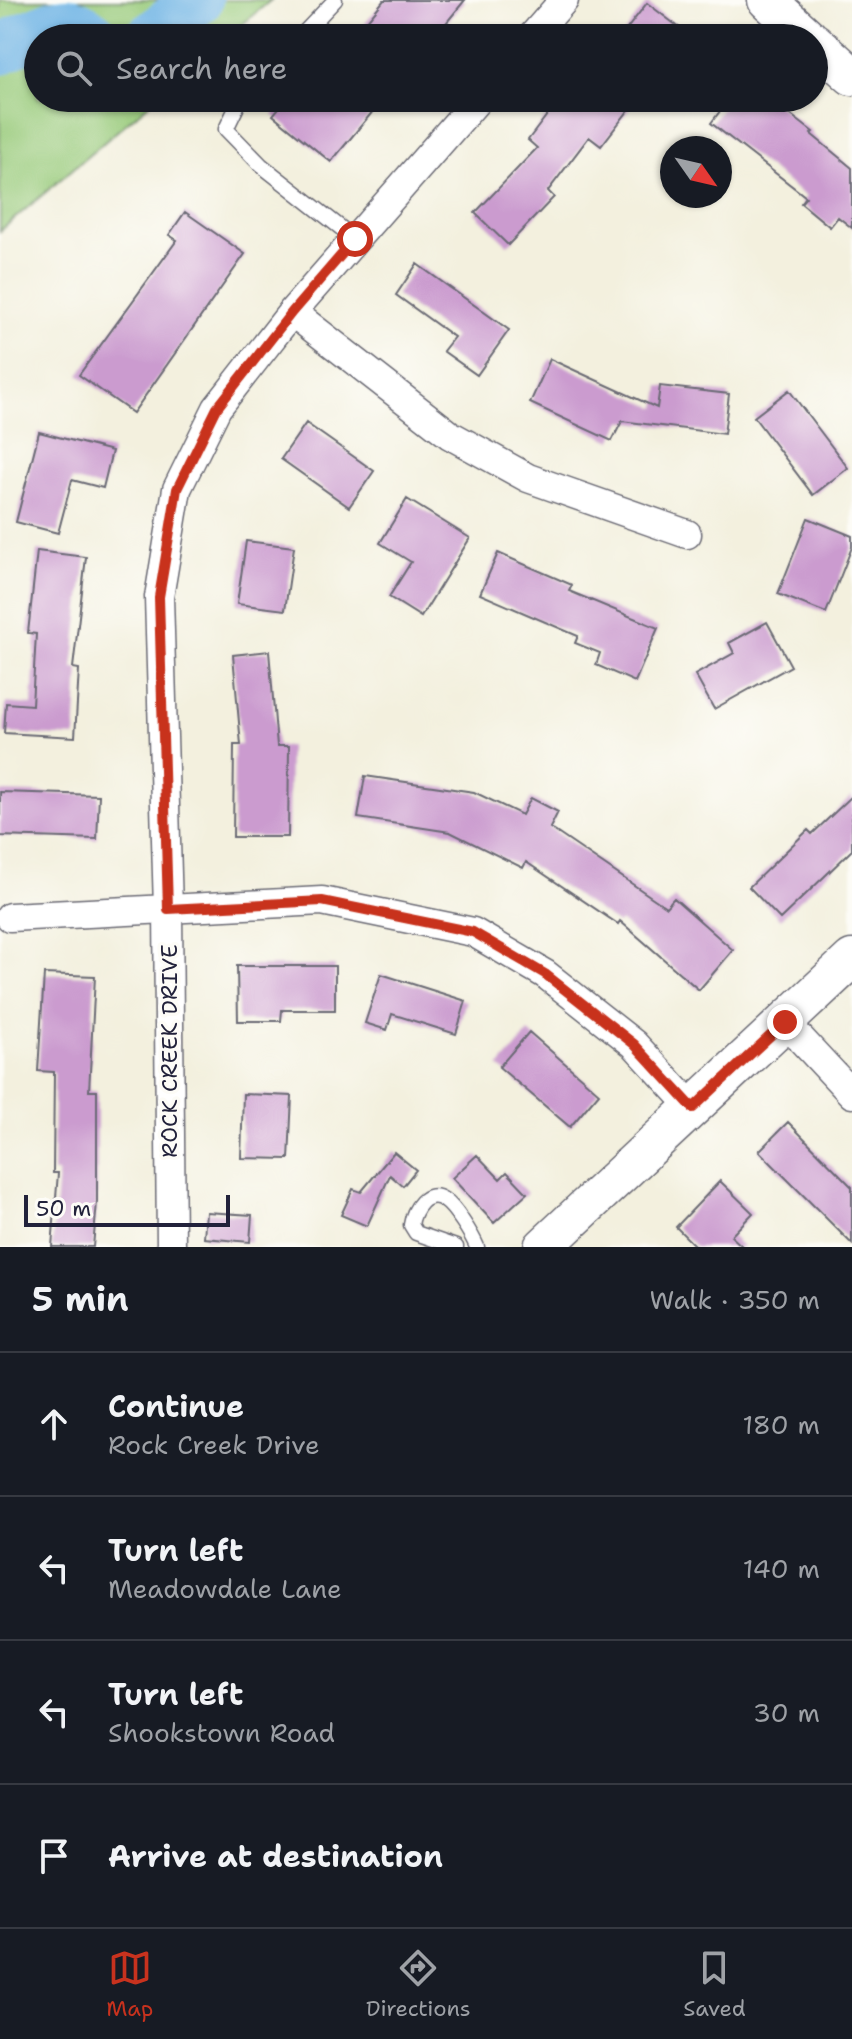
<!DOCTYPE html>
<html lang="en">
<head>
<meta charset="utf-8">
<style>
	:root { --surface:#171b24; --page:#20242c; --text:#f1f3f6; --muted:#9ea1a6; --line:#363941; --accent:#c8321e }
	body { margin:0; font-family:"Shantell Sans",sans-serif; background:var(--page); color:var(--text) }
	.compass { position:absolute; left:660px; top:136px; width:72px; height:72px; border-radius:50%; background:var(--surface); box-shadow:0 2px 6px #0004; rotate:124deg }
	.scale { position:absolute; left:24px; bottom:20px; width:206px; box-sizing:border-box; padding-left:8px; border:4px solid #22223b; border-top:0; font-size:22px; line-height:28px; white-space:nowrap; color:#22223b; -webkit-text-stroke:6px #fdfcf7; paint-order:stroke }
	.stop { position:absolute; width:24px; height:24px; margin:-18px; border:6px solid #c8321e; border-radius:50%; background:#fff }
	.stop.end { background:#c8321e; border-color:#fff; box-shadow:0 2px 8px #0008 }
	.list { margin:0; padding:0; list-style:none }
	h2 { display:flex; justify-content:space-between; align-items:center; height:104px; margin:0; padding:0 32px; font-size:34px }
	h2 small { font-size:26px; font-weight:400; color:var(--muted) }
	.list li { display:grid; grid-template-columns:52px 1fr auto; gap:24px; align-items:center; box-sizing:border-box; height:144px; padding:0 32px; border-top:2px solid var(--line) }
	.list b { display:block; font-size:30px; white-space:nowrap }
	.list p { margin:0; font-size:26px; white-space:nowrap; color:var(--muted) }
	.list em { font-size:26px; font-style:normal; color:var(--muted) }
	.icon { flex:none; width:44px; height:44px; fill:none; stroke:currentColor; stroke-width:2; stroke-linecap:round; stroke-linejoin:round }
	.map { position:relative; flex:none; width:852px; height:1247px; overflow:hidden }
	.search { position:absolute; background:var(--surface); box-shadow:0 2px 6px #0004; left:24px; right:24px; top:24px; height:88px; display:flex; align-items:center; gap:20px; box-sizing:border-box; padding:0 28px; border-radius:44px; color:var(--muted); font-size:30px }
	.sheet { height:680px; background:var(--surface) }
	nav { display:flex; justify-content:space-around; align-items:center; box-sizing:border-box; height:112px; border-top:2px solid var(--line); background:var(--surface); font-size:22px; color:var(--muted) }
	nav a { display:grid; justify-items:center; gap:4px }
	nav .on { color:var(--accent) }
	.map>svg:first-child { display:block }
	.green { fill:#98ca7a; stroke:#5d765a; stroke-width:2 }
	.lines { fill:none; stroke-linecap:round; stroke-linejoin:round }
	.river { stroke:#6eb4e5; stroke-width:50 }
	.building { fill:#cb9bcf }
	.lane-casing { stroke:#6b6a74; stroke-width:17 }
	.street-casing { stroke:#6b6a74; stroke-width:31 }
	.secondary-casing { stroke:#6b6a74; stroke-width:41 }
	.lane { stroke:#fff; stroke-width:14 }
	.street { stroke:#fff; stroke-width:28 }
	.secondary { stroke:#fff; stroke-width:38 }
	.route { stroke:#c8321e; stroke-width:10 }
	.labels { text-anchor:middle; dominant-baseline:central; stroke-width:7; stroke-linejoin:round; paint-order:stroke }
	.street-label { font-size:22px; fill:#22223b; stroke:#fdfcf7 }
</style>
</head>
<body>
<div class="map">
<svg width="852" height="1247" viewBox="0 0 852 1247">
	<rect width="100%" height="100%" fill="#fdfcf7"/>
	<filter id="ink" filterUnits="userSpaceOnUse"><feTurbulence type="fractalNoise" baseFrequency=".0125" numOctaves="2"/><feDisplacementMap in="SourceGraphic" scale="16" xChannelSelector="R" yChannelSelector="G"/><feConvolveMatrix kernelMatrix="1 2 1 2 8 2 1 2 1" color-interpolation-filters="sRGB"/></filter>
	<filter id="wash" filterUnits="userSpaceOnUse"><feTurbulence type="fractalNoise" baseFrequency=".006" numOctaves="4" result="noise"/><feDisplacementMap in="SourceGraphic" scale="32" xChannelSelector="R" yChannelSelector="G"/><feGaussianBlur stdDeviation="1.8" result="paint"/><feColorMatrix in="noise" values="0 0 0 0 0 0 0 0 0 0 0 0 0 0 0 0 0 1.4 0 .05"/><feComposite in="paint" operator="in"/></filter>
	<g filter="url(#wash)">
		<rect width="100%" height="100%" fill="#f3f0de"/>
		<path class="green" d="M 0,0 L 271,0 L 226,38 L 38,38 L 38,98 L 156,98 L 0,231 Z"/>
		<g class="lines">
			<path class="river" d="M 150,38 L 198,0
				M 0,50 C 15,42 51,22 67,23 C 79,24 88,31 96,38"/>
		</g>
		<g id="blocks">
			<path class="building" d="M 384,0 L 465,0 L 434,38 L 353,38 Z
				M 647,3 L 693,38 L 620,38 Z
				M 287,98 L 384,98 L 331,162 L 273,115 Z
				M 560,98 L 638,98 L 601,146 L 589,137 L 548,191 L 554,197 L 508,245 L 475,213 L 537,148 L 528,140 Z
				M 730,98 L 769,98 L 813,132 L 811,134 L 852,168 L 852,228 L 838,217 L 830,227 L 801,203 L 806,197 L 711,123 Z
				M 185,212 L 245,254 L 133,413 L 79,375 L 177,240 L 169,235 Z
				M 417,264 L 509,330 L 477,375 L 443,351 L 454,337 L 396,295 Z
				M 550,359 L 657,408 L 660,386 L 729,394 L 724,434 L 622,421 L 612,441 L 530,403 Z
				M 789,390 L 848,468 L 813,495 L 754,417 Z
				M 306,423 L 374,471 L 349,507 L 281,459 Z
				M 39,432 L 112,451 L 103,488 L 72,480 L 58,533 L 16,522 Z
				M 407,499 L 470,538 L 421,617 L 389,597 L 411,562 L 380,543 Z
				M 808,518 L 852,536 L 852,547 L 826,613 L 778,594 Z
				M 246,541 L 294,547 L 285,610 L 237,604 Z
				M 37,551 L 86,557 L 73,668 L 79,669 L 75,737 L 4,733 L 6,703 L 32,705 L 36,634 L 28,633 Z
				M 498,553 L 572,585 L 569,591 L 658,628 L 635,682 L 596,665 L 600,653 L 575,643 L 578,636 L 480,594 Z
				M 767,622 L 791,666 L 714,709 L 695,675 L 734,653 L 729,643 Z
				M 269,651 L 277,746 L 289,746 L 288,837 L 233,837 L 234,745 L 241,745 L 233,655 Z
				M 365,776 L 474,792 L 522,815 L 531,798 L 558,812 L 550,828 L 666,907 L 674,898 L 733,950 L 699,990 L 620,921 L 618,924 L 526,862 L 523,868 L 450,832 L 358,818 Z
				M 0,792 L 99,795 L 97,839 L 0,836 Z
				M 852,796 L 852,850 L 780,919 L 749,887 L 808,830 L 812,834 Z
				M 237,966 L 335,966 L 335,1010 L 282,1010 L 281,1021 L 238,1021 Z
				M 44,974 L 95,976 L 89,1091 L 97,1091 L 97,1202 L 93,1247 L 52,1247 L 58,1173 L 53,1173 L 54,1072 L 38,1071 Z
				M 381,974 L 466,1001 L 456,1034 L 392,1014 L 387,1030 L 365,1023 Z
				M 529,1032 L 599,1093 L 570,1127 L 499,1067 Z
				M 243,1094 L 292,1096 L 289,1159 L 241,1158 Z
				M 788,1122 L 852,1187 L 852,1244 L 759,1151 Z
				M 394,1152 L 416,1170 L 403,1186 L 390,1175 L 367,1226 L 341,1215 L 353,1189 L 361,1192 Z
				M 477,1155 L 500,1179 L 507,1172 L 527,1193 L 494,1223 L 452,1178 Z
				M 720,1181 L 753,1213 L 731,1236 L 743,1247 L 696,1247 L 676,1227 Z
				M 206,1212 L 252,1215 L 250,1242 L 204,1238 Z"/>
		</g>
	</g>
	<g filter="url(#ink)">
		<use href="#blocks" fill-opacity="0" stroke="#6b6a74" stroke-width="2"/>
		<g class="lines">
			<defs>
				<path id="lane" d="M 299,38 L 335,0
					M 241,98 L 226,129 L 261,165 L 355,239
					M 456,1247 L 416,1233 L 411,1225 C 413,1211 426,1187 444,1200 C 455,1207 472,1235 477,1247"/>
				<path id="street" d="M 531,38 L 564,0
					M 292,312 L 450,435 L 528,478 L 687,534
					M 10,917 L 322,901 L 473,932 L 545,974 L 634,1044 L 693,1108
					M 785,1022 L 852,1094
					M 171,1247 L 168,909 L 159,597 L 177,489 L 217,408 L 292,312 L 479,98"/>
				<path id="secondary" d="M 767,0 L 809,38
					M 814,42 L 852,76
					M 543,1247 L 852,959"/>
			</defs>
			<use href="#lane" class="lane-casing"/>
			<use href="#street" class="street-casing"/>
			<use href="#secondary" class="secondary-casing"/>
			<use href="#lane" class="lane"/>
			<use href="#street" class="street"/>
			<use href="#secondary" class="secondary"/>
		</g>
	</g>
	<g class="lines" filter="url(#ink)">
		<path class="route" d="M 355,239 L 292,312 L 217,408 L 177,489 L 159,597 L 168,909 L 322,901 L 473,932 L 545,974 L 634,1044 L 693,1108 L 785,1022"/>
	</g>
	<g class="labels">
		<g class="street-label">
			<text transform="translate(169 1051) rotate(-90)">ROCK CREEK DRIVE</text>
		</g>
	</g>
</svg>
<svg class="compass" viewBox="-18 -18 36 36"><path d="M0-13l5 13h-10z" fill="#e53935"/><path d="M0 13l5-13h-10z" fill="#9ea1a6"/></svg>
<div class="scale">50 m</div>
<div class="stop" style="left:355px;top:239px"></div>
<div class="stop end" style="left:785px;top:1022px"></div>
<div class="search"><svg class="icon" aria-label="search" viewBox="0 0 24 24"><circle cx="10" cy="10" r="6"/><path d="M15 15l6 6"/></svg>Search here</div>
</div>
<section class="sheet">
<h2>5 min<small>Walk · 350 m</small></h2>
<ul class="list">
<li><svg class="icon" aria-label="ahead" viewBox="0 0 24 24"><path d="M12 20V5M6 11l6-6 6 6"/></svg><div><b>Continue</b><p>Rock Creek Drive</p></div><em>180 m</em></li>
<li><svg class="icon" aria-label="left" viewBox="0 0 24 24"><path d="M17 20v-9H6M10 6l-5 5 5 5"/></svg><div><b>Turn left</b><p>Meadowdale Lane</p></div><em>140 m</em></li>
<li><svg class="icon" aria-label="left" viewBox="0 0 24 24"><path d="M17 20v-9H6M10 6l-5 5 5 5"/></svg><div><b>Turn left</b><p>Shookstown Road</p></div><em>30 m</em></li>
<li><svg class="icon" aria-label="arrive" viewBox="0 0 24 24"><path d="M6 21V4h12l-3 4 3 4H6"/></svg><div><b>Arrive at destination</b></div></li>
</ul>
</section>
<nav>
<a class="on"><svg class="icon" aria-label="map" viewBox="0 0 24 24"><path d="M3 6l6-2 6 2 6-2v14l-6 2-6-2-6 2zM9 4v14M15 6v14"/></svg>Map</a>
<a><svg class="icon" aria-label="directions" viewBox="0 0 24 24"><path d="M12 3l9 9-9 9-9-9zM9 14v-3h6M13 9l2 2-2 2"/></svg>Directions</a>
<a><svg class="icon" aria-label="saved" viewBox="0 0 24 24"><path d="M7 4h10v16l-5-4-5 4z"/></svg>Saved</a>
</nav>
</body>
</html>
